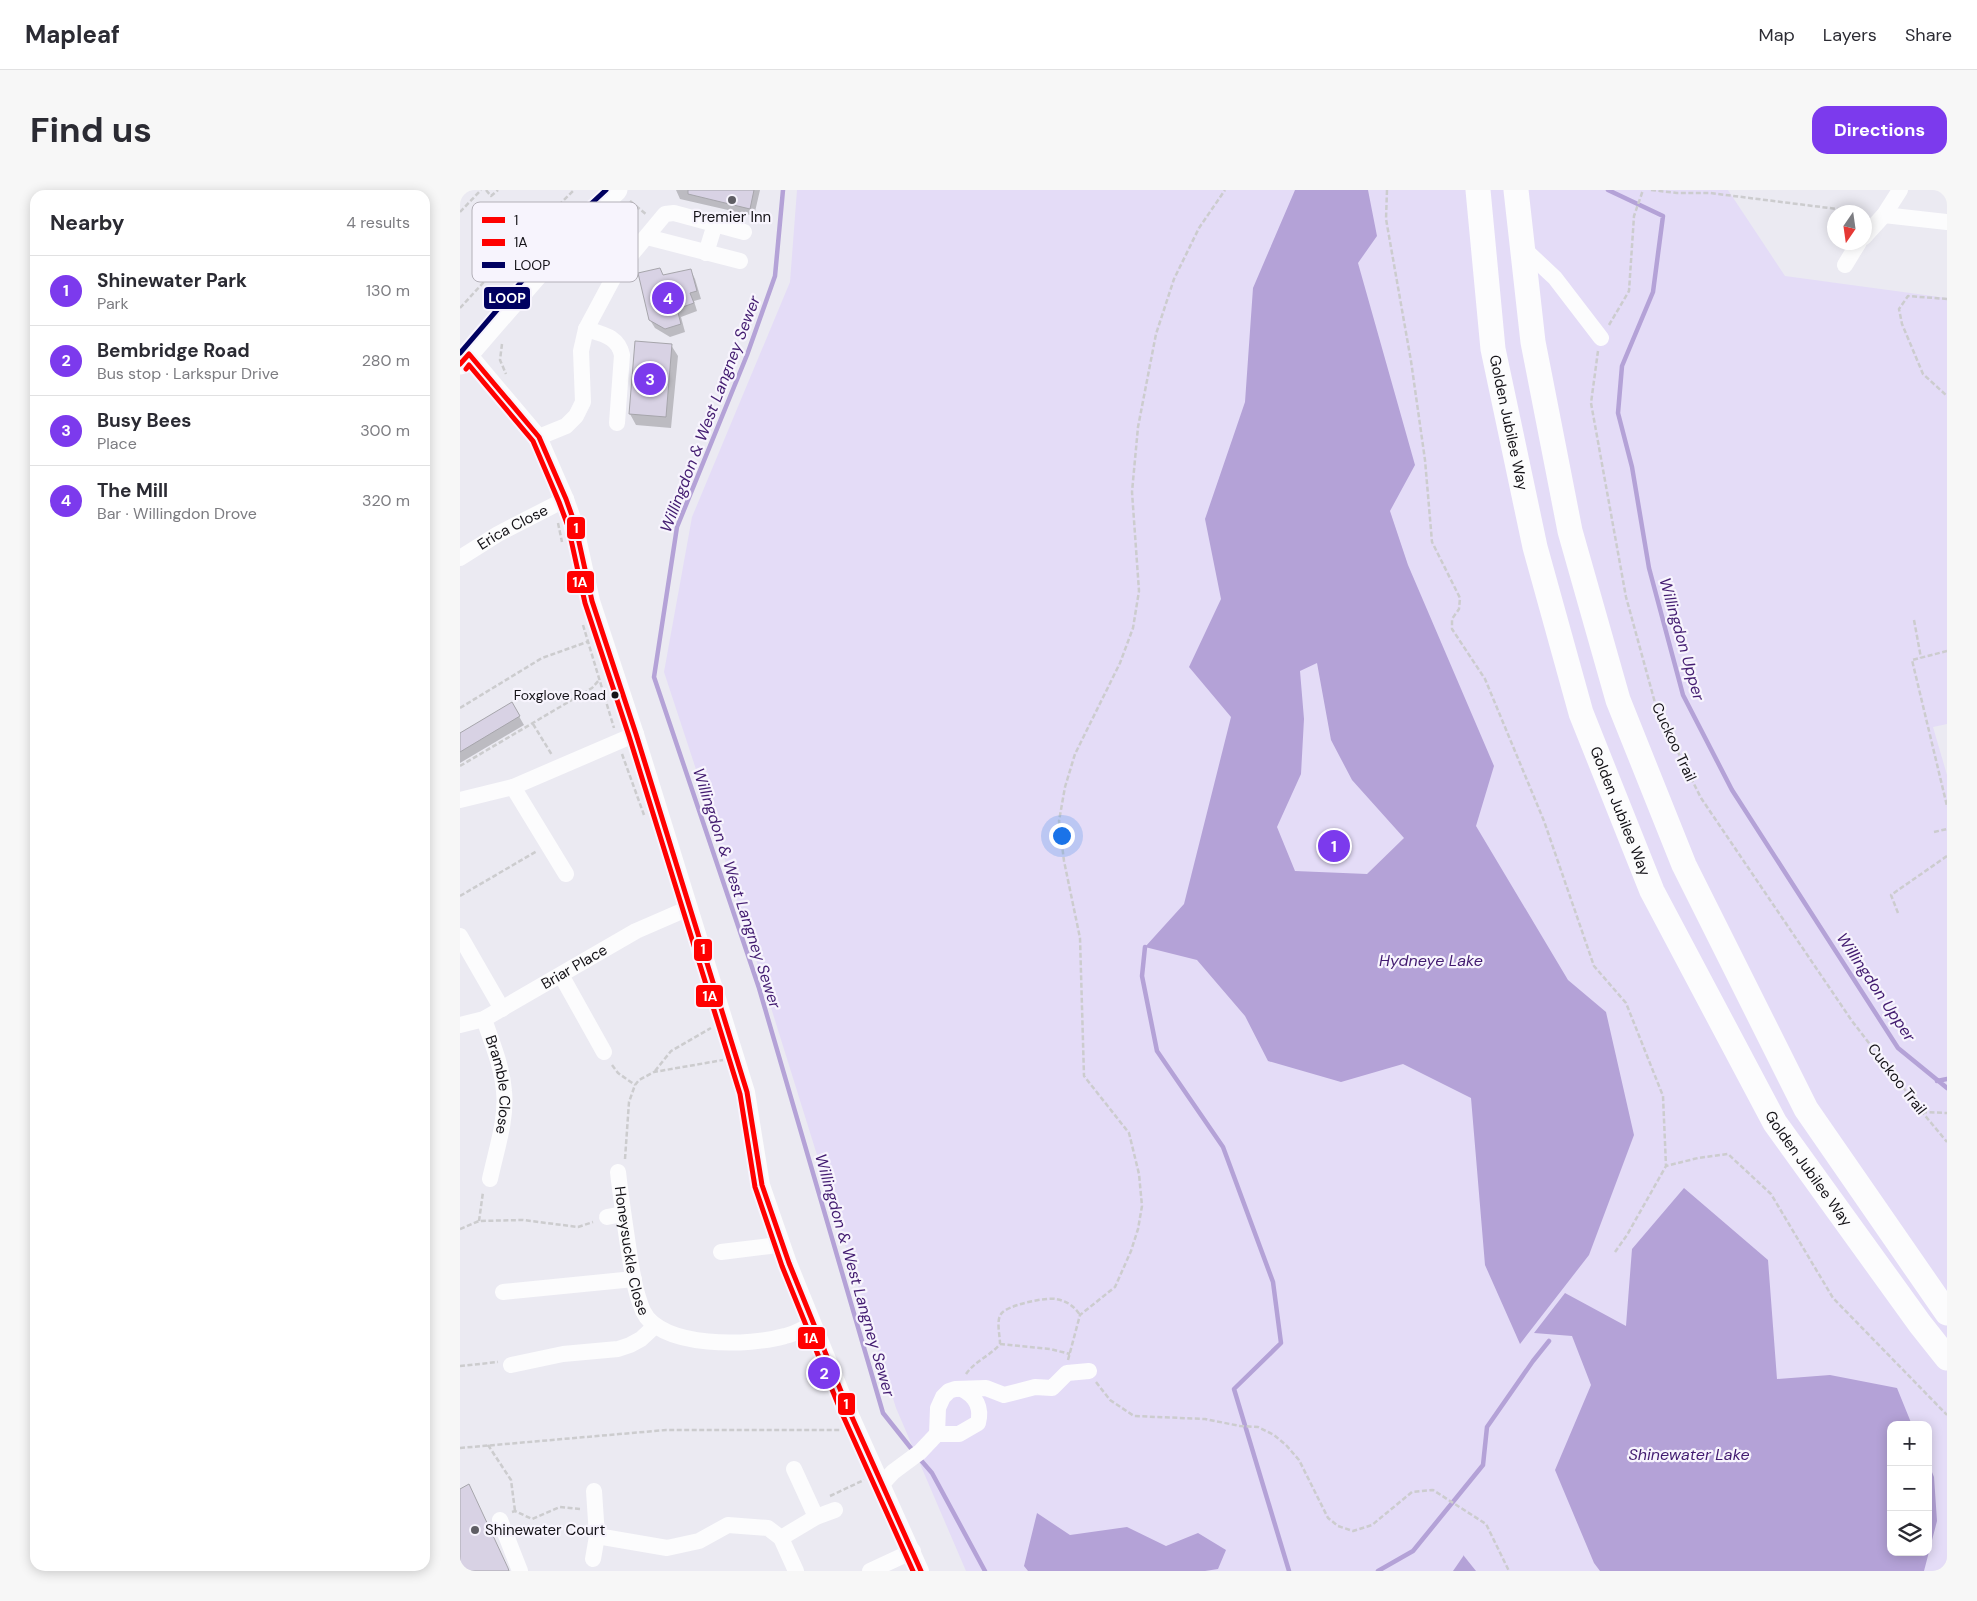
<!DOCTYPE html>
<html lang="en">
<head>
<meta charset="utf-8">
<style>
	:root { --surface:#fff; --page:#f7f7f7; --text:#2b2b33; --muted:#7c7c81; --line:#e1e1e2; --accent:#7c3aed }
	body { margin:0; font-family:"DM Sans",sans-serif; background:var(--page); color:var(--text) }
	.controls { position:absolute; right:15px; bottom:15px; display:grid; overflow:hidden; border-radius:10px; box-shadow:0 2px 12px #0003 }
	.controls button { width:45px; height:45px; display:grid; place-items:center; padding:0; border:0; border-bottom:1px solid var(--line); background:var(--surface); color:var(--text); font:25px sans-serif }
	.compass { position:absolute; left:1367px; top:15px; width:45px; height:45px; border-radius:50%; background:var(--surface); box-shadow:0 2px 12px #0003; rotate:193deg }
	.you { position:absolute; left:601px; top:645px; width:18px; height:18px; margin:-12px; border:4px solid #fff; border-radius:50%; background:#1a73e8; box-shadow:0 0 0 8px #1a73e833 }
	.badge { display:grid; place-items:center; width:32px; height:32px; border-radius:50%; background:var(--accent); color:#fff; font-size:16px; font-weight:700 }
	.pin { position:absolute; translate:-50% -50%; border:2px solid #fff; box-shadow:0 1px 5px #0006 }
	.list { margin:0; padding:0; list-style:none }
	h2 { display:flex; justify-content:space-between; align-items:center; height:65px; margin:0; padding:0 20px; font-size:21px }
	h2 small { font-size:16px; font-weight:400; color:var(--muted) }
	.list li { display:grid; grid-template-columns:32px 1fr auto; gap:15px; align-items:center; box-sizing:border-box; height:70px; padding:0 20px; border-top:1px solid var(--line) }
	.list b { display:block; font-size:19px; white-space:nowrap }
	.list p { margin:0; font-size:16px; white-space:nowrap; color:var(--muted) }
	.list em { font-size:16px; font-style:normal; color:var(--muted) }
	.icon { flex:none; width:28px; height:28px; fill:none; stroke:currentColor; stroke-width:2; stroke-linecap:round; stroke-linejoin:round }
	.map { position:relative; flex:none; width:1487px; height:1381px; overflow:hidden; border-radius:15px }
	header { display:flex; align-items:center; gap:30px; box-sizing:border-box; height:70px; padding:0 25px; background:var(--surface); border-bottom:1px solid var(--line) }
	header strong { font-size:24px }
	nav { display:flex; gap:28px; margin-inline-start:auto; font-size:18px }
	.intro { display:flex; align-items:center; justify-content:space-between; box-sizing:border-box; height:120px; padding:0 30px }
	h1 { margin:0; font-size:35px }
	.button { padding:12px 22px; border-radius:15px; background:var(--accent); color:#fff; font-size:18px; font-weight:700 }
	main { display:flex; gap:30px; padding:0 30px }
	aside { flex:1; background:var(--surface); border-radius:15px; box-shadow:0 2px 12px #0003 }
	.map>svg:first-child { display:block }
	.green { fill:#e4dcf7; fill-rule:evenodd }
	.water { fill:#b4a2d7; fill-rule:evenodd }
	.shadow { fill:#0003 }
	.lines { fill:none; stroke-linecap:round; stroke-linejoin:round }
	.stream { stroke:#b4a2d7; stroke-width:4.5 }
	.building { fill:#d8d2e4; stroke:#a6a5ab }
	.path { stroke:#ccccce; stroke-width:2.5; stroke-dasharray:5 2.5; stroke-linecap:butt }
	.minor { stroke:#fcfcfd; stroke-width:16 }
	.major { stroke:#fcfcfd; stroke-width:21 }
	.highway { stroke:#fcfcfd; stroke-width:25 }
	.bus-1-casing { stroke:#f7f4fd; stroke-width:9 }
	.bus-2-casing { stroke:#f7f4fd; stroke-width:9 }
	.bus-3-casing { stroke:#f7f4fd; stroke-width:9 }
	.bus-1 { stroke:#f00; stroke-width:5 }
	.bus-2 { stroke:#f00; stroke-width:5 }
	.bus-3 { stroke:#000060; stroke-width:5 }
	.poi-dot { fill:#5f5e64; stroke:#f7f4fd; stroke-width:2 }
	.bus-dot { fill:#141217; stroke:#f7f4fd; stroke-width:2 }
	.labels { text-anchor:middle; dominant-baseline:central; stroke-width:4.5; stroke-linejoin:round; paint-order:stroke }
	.bus-label { font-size:14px; fill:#141217; stroke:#f7f4fd; text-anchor:end }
	.poi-label { font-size:15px; fill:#141217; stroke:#f7f4fd }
	.street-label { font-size:15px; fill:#141217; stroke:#f7f4fd }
	.water-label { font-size:16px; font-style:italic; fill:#421b70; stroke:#f7f4fd }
	.key { fill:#f7f4fd; stroke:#b3b0b8; stroke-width:1 }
	.key-label { font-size:14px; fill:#141217 }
	.line-badge { stroke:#f7f4fd; stroke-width:2 }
	.badge-label { font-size:14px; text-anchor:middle; font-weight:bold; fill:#fff }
</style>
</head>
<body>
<header>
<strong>Mapleaf</strong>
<nav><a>Map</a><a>Layers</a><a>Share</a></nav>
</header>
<div class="intro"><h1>Find us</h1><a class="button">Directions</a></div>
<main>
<aside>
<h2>Nearby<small>4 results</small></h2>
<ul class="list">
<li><span class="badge">1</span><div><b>Shinewater Park</b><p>Park</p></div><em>130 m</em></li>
<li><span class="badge">2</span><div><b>Bembridge Road</b><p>Bus stop · Larkspur Drive</p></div><em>280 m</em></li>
<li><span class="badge">3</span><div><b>Busy Bees</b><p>Place</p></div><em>300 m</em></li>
<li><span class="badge">4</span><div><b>The Mill</b><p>Bar · Willingdon Drove</p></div><em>320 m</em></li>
</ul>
</aside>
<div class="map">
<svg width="1487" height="1381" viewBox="0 0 1487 1381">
	<rect width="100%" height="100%" fill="#ebeaf2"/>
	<path class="green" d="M 337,0 L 1268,0 L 1325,86 L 1487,108 L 1487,534 L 1473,537 L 1487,585 L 1487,1381 L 506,1381 L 436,1218 L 249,619 L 204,482 L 232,327 L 330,92 ZM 1431,1235 L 1468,1235 L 1468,1362 L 1431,1362 Z"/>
	<path class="water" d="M 835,0 L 908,0 L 917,46 L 898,73 L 955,275 L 930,321 L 948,375 L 1034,576 L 1016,636 L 1108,790 L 1146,822 L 1174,945 L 1129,1065 L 1060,1154 L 1025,1075 L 1011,908 L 943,874 L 881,892 L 808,871 L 785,826 L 737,770 L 685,757 L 724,714 L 771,527 L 729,477 L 761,409 L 745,329 L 785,212 L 793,98 ZM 857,473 L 871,550 L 892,590 L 944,648 L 907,684 L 835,681 L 817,637 L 841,584 L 844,529 L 840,481 Z
		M 1224,998 L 1308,1070 L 1317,1189 L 1370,1185 L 1437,1198 L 1452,1235 L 1431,1235 L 1431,1362 L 1468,1362 L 1468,1272 L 1474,1287 L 1477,1331 L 1464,1381 L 1140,1381 L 1134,1373 L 1095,1280 L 1131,1195 L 1112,1146 L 1074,1143 L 1105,1103 L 1166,1136 L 1172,1059 Z
		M 577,1323 L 610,1345 L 667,1337 L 706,1356 L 738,1343 L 766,1360 L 758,1379 L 745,1381 L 568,1381 L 564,1376 Z
		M 1004,1365 L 1004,1366 L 1016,1381 L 993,1381 Z"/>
	<path class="shadow" d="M 216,0 L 300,0 L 294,26 L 220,9 Z
		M 231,81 L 235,89 L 241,109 L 234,111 L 237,121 L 221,127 L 225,142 L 210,147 L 195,138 L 190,130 L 203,86 Z
		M 211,155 L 218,166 L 211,238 L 176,235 L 170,224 Z
		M 52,514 L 64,535 L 0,573 L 0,545 Z"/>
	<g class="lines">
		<path class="stream" d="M 323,0 L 315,86 L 287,165 L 217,337 L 194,487 L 299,798 L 423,1223 L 454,1262
			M 1148,0 L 1203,26 L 1193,102 L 1162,176 L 1158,223 L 1172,277 L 1189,378 L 1223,505 L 1272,600 L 1438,858 L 1487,898
			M 685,757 L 682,786 L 697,861 L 763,957 L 813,1092 L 821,1153 L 774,1199 L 829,1381
			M 1477,891 L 1487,889
			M 459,1268 L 472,1283 L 525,1381
			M 918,1381 L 953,1361 L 1023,1275 L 1027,1237 L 1073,1171 L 1089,1151"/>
	</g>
	<path class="building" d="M 228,0 L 294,0 L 290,19 L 228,4 Z
		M 200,78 L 203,85 L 231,79 L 237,101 L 230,103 L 234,113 L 217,119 L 221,134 L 205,139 L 189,130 L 178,83 Z
		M 175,151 L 212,154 L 206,227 L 169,224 Z
		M 52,512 L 60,526 L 0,562 L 0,543 Z
		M 9,1294 L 48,1378 L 49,1381 L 0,1381 L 0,1299 Z"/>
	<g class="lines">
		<path class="path" d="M 26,0 L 31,6 L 38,0
			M 927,0 L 926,29 L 951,171 L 965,270 L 972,352 L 1000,408 L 999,419 L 992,429 L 992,439 L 1025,489 L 1084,631 L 1134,776 L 1166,813 L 1203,906 L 1206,976 L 1238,968 L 1268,964 L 1311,1004 L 1373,1108 L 1487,1225
			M 1191,0 L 1217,3 L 1250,3 L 1401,22
			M 170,11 L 187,25
			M 0,22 L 21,0
			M 1487,109 L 1448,106 L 1439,119 L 1442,134 L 1463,184 L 1487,206
			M 0,118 L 45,69 L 114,0
			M 1149,135 L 1169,101 L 1174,26 L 1183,0
			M 42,154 L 40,170 L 46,184
			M 1138,161 L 1131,213 L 1166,407 L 1197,520 L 1241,608 L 1392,831 L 1462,922 L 1487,952
			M 98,333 L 102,352
			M 1454,430 L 1461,468
			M 123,435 L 154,538
			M 1487,461 L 1452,470 L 1487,616
			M 0,518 L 82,468 L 127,452
			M 73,534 L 92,565
			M 162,564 L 184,625
			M 0,576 L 132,498 L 140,489
			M 1474,642 L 1487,639
			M 0,706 L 77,661
			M 1438,723 L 1431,705 L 1487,666
			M 152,875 L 158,883 L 175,895
			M 195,881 L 211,861 L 251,838
			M 1462,922 L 1487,923
			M 165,969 L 169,912 L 175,895 L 179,890 L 194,882 L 263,870
			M 19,1031 L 23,1002
			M 0,1039 L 19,1031 L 63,1030 L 118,1037 L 133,1032
			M 1155,1062 L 1167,1045 L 1206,976
			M 540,1154 L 590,1159 L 610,1164
			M 608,1170 L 620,1125 L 655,1097 L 671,1061 L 678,1039 L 682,1016 L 679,984 L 669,943 L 624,886 L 620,748 L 604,671 L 599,631 L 605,597 L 615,564 L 660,473 L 673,438 L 679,401 L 672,302 L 678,237 L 696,144 L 714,89 L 739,38 L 765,0
			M 0,1176 L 38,1172
			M 506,1184 C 515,1171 530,1166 540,1154 C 540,1145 536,1131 541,1124 C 547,1115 586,1107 596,1109 C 607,1111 614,1116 620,1125
			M 636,1192 L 650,1210 L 674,1226 L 745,1229 L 780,1236 L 798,1237 L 814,1245 L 826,1255 L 839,1270 L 868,1328 L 878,1336 L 893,1341 L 912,1335 L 952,1302 L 973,1300 L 1026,1334 L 1049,1381
			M 28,1255 L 51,1290 L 55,1321
			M 0,1258 L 206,1240 L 381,1240
			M 370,1306 L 404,1290
			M 52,1322 L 55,1321 L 72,1329 L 100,1317 L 121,1319"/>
		<g class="minor">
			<path d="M 1424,25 L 1487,32"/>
			<path d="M 187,47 L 280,71"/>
			<path d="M 1404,47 L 1424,25 L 1440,0"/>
			<path d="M 1063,58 L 1095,88 L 1141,148"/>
			<path d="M 246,63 L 255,34"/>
			<path d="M 1385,75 L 1399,52"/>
			<path d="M 126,139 C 142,144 158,146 162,165 L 157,233"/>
			<path d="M 9,164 L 79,247 L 106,309 L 115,334 L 132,411 L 176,544 L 287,902 L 302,995 L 329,1073 L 387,1216 L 461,1381"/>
			<path d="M 79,247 L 106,236 L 116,226 L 123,212 L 121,161 L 126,139 L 156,83 L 205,24 L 214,23 L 284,42"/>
			<path id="s1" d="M 0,368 L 38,344 L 106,309"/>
			<path d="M 53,597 L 106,684"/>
			<path d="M 0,610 L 53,597 L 176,544"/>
			<path d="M 0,746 L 42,819"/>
			<path d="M 101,785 L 144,862"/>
			<path id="s2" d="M 24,829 C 32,853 42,876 44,901 C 47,929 36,961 30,989"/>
			<path id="s3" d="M 0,835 L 24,829 L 176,741 L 229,718"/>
			<path id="s4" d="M 158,982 C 161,1009 165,1035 169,1062 C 172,1082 175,1102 183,1121 C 201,1159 291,1156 325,1146 C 335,1144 344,1138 353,1134"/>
			<path d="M 147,1027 L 163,1024"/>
			<path d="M 261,1062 L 310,1056 L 321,1052"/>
			<path d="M 43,1102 L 174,1089"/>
			<path d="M 51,1175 L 103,1164 L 158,1159 L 170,1155 L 181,1149 L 195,1136"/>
			<path d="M 477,1244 L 478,1218 L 483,1207 L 489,1201 L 495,1199 L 526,1198 L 544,1205 L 575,1197 L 592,1198 L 607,1183 L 629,1181"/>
			<path d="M 334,1279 L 356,1327"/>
			<path d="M 422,1294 L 433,1282 L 460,1262 L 477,1244 L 499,1244 L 518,1233 C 522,1218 516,1206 502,1199"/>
			<path d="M 40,1330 L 60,1381"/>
			<path d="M 137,1346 L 207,1358 L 239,1351 L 268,1335 L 308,1338 L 321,1348 L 336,1381"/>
			<path d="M 321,1348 L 356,1327 L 375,1320"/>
			<path d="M 133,1369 L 137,1346 L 134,1301"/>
			<path d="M 410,1381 L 453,1361"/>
		</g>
		<path class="major" d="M 0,174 L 124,31 L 157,0"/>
		<g class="highway">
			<path id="s5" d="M 1018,0 L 1033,159 L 1075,357 L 1121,523 L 1192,701 L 1315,933 L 1460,1134 L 1487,1168"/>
			<path d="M 1056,0 L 1073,152 L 1110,341 L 1158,510 L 1224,675 L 1346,919 L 1487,1123"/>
		</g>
		<defs>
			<path id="bus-1" d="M 0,174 L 9,164 L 79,247 L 106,309 L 115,334 L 132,411 L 176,544 L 287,902 L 302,995 L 329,1073 L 387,1216 L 461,1381"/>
			<path id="bus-2" d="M 6,179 L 9,175 L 73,251 L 99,312 L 108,336 L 125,413 L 169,546 L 280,904 L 295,997 L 322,1076 L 380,1219 L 453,1381"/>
			<path id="bus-3" d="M 0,163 L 118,26 L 146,0"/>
		</defs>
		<use href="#bus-1" class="bus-1-casing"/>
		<use href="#bus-2" class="bus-2-casing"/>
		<use href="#bus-3" class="bus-3-casing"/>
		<use href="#bus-1" class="bus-1"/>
		<use href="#bus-2" class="bus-2"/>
		<use href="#bus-3" class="bus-3"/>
	</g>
	<g class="poi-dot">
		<circle cx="272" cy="10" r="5"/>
		<circle cx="15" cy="1340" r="5"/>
	</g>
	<circle class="bus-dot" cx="155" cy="505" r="4.5"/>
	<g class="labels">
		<g class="bus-label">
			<text x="146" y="505">Foxglove Road</text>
		</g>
		<g class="poi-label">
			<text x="272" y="27">Premier Inn</text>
			<text x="25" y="1340" text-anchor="start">Shinewater Court</text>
		</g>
		<g class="street-label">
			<text stroke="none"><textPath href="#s5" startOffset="235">Golden Jubilee Way</textPath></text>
			<text stroke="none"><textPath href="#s1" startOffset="61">Erica Close</textPath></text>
			<text transform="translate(1214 552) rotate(65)">Cuckoo Trail</text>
			<text stroke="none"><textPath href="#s5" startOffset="640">Golden Jubilee Way</textPath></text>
			<text stroke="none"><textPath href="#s3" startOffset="129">Briar Place</textPath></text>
			<text transform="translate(1437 889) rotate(52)">Cuckoo Trail</text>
			<text stroke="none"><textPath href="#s2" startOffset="68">Bramble Close</textPath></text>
			<text stroke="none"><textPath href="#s5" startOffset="1045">Golden Jubilee Way</textPath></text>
			<text stroke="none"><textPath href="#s4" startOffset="80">Honeysuckle Close</textPath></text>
		</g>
		<g class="water-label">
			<text transform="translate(250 224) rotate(-69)">Willingdon &amp; West Langney Sewer</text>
			<text transform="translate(1222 449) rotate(74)">Willingdon Upper</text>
			<text transform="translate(277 698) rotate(72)">Willingdon &amp; West Langney Sewer</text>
			<text x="971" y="770">Hydneye Lake</text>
			<text transform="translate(1416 797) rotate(56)">Willingdon Upper</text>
			<text transform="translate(395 1085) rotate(74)">Willingdon &amp; West Langney Sewer</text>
			<text x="1229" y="1264">Shinewater Lake</text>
		</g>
	</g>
	<rect x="12" y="12" width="166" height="80" rx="8" class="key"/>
	<rect x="22" y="27" width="23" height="6" fill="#f00"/>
	<rect x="22" y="49" width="23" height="7" fill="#f00"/>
	<rect x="22" y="72" width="23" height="6" fill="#000060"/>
	<g class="key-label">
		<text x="54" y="35">1</text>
		<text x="54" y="57">1A</text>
		<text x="54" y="80">LOOP</text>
	</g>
	<g class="line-badge">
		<rect x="23" y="96" width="48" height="24" rx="5" fill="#000060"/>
		<rect x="106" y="326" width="20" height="24" rx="5" fill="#f00"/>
		<rect x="106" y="380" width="29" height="24" rx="5" fill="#f00"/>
		<rect x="233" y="748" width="20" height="24" rx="5" fill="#f00"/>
		<rect x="235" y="794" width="29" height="24" rx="5" fill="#f00"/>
		<rect x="337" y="1136" width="29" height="24" rx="5" fill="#f00"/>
		<rect x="377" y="1202" width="19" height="24" rx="5" fill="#f00"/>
	</g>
	<g class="badge-label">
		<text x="47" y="113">LOOP</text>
		<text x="116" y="343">1</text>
		<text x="120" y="397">1A</text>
		<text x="243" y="764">1</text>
		<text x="250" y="811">1A</text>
		<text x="351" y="1153">1A</text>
		<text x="386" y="1219">1</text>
	</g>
</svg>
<div class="controls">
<button>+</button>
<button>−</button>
<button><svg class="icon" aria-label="layers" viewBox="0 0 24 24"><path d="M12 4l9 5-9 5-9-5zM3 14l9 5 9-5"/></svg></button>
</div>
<svg class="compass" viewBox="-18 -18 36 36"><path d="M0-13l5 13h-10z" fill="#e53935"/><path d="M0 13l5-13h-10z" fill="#7c7c81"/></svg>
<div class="you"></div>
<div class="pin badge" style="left:874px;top:656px">1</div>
<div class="pin badge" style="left:364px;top:1183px">2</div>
<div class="pin badge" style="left:190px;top:189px">3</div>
<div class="pin badge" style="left:208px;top:108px">4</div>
</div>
</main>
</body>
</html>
